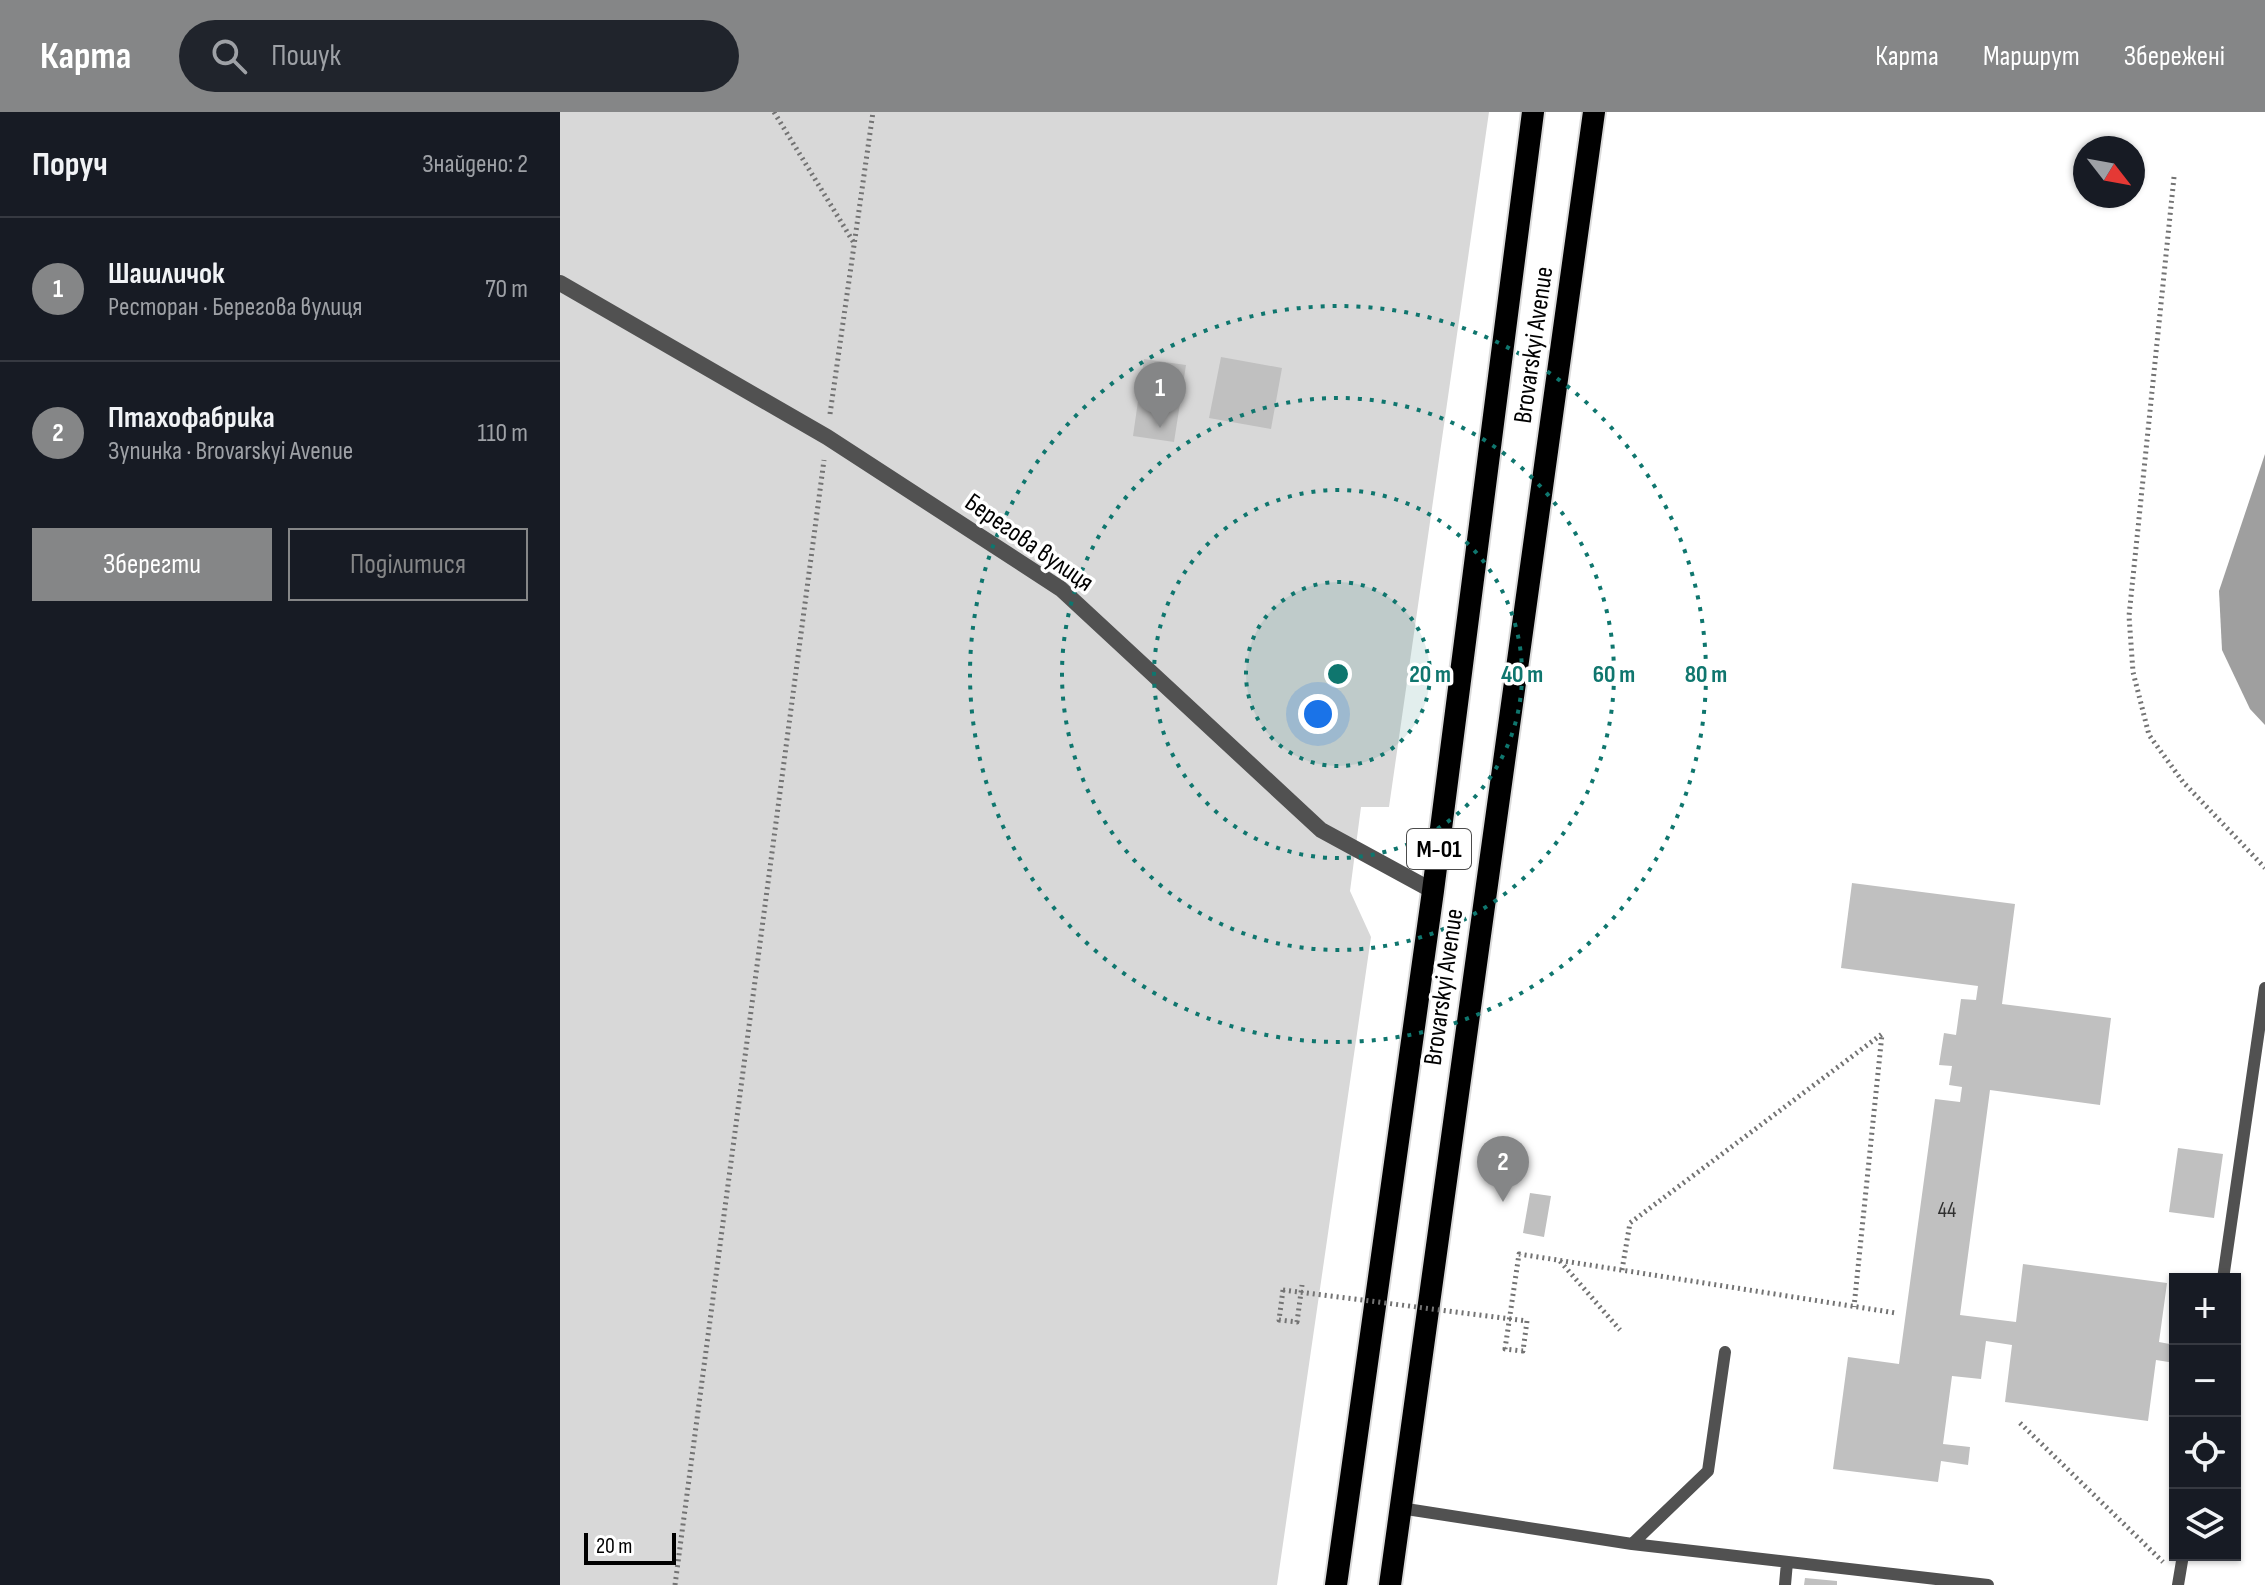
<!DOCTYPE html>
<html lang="uk">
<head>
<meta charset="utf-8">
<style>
	:root { --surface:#171b24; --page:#20242c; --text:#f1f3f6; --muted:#9ea1a6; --line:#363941; --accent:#858687 }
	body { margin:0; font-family:"Sofia Sans Condensed",sans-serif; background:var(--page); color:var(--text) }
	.controls { position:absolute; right:24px; bottom:24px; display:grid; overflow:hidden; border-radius:0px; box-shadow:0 2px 6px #0004 }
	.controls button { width:72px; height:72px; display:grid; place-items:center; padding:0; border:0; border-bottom:2px solid var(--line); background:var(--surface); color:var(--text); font:40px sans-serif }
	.compass { position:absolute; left:1513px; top:24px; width:72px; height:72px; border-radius:50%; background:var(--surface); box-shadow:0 2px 6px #0004; rotate:121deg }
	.scale { position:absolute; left:24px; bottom:20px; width:92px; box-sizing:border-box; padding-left:8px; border:4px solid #000; border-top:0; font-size:22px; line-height:28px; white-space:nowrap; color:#000; -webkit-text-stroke:6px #fff; paint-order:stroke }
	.you { position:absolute; left:758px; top:602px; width:28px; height:28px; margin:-20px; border:6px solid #fff; border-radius:50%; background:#1a73e8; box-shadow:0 0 0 12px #1a73e833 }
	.badge { display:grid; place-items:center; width:52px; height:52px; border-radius:50%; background:var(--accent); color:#fff; font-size:26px; font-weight:700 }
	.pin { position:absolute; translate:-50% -66px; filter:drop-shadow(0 2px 4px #0008) }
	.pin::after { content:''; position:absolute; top:42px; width:28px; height:24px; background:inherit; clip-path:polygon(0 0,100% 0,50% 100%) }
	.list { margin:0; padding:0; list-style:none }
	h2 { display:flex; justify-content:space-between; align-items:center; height:104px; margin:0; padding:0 32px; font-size:34px }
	h2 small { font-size:26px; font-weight:400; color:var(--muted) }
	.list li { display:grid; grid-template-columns:52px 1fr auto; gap:24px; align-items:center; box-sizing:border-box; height:144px; padding:0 32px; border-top:2px solid var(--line) }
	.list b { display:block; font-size:30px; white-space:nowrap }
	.list p { margin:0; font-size:26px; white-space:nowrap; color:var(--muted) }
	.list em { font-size:26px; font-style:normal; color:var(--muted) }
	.actions { display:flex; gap:16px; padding:24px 32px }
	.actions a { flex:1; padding:18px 0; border:2px solid var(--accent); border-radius:0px; text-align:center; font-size:28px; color:var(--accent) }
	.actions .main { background:var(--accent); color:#fff }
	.icon { flex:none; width:44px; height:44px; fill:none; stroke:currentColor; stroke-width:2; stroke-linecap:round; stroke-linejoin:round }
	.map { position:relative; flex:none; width:1705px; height:1473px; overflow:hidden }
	header { display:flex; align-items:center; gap:48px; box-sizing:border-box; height:112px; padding:0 40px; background:var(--accent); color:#fff }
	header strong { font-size:38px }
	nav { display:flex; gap:44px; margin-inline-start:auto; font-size:28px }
	.search { width:560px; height:72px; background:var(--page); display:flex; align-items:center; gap:20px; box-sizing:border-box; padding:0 28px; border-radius:44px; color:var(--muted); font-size:30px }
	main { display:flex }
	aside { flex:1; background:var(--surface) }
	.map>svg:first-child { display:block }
	.green { fill:#d8d8d8 }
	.water { fill:#9f9f9f }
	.building { fill:#c0c0c0 }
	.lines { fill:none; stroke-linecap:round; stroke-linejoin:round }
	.trunk-casing { stroke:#dbdbdb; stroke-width:26 }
	.path { stroke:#737373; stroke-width:5; stroke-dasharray:2 4; stroke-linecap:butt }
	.service { stroke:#515151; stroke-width:12 }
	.minor { stroke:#515151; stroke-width:16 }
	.trunk { stroke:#000; stroke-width:22 }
	.path-bridge { stroke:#737373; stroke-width:5; stroke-dasharray:2 4; stroke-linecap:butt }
	.ring { fill:none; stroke:#0f766e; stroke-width:4; stroke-dasharray:4 8 }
	.labels { text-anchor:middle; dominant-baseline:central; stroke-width:7; stroke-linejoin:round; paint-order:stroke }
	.number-label { font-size:22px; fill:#303030 }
	.shield { fill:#fff; stroke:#4c4c4c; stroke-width:2 }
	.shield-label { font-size:24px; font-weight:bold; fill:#000 }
	.street-label { font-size:26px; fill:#000; stroke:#fff }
	.centre { fill:#0f766e; stroke:#fff; stroke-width:4 }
	.ring-label { font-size:24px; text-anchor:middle; font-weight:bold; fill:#0f766e; stroke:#fff; stroke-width:7; stroke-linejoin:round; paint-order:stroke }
</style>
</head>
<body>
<header>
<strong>Карта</strong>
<div class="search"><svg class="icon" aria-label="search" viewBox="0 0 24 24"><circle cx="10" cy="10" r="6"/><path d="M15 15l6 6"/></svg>Пошук</div>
<nav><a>Карта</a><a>Маршрут</a><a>Збережені</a></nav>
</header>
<main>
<aside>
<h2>Поруч<small>Знайдено: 2</small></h2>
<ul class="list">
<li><span class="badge">1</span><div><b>Шашличок</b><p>Ресторан · Берегова вулиця</p></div><em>70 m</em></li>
<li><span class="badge">2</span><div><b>Птахофабрика</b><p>Зупинка · Brovarskyi Avenue</p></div><em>110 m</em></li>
</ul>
<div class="actions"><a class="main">Зберегти</a><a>Поділитися</a></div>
</aside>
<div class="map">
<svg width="1705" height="1473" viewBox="0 0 1705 1473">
	<rect width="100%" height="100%" fill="#fff"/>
	<path class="green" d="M 0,0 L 929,0 L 829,695 L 801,695 L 790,779 L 811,825 L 717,1473 L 0,1473 Z"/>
	<path class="water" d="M 1705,342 L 1705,613 L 1690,597 L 1662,538 L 1659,479 Z"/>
	<path class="building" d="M 661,245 L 722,256 L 711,317 L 649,306 Z
		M 584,247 L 626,253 L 614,330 L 573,324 Z
		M 1292,771 L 1455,792 L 1442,892 L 1551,906 L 1540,993 L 1430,978 L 1400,1203 L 1456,1210 L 1463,1152 L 1607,1171 L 1599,1230 L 1615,1233 L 1615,1251 L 1596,1248 L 1588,1309 L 1445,1290 L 1452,1233 L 1426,1229 L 1421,1267 L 1392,1264 L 1383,1332 L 1410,1335 L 1408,1353 L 1381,1349 L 1378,1370 L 1273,1357 L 1288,1245 L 1339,1252 L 1375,987 L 1400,990 L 1402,975 L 1389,973 L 1392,954 L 1379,953 L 1384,921 L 1396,923 L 1401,887 L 1416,888 L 1418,874 L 1281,856 Z
		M 1618,1036 L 1663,1042 L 1654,1106 L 1609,1100 Z
		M 970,1081 L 991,1084 L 984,1125 L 963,1121 Z
		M 1245,1466 L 1277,1469 L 1277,1473 L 1244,1473 Z"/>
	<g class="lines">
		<defs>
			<path id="trunk" d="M 776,1473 L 873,779 L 973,0
				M 830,1473 L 1034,0"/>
		</defs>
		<use href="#trunk" class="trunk-casing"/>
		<path class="path" d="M 214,0 L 294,131
			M 1614,65 L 1569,504 L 1573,560 L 1589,623 L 1623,670 L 1705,756
			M 270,302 L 313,0
			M 1000,1149 L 1060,1218
			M 1062,1158 L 1070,1111 L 1322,922 L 1294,1195
			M 723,1178 L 719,1208 L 737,1210 L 742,1173
			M 967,1209 L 963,1239 L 945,1237 L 959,1142 L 1336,1201
			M 1460,1311 L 1603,1450
			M 115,1473 L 264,348"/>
		<path class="service" d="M 1663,1167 L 1705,876
			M 840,1396 L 1072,1432 L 1428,1473
			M 1072,1432 L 1148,1359 L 1165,1240
			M 1225,1473 L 1227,1450
			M 1618,1473 L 1623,1443"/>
		<path class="minor" d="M 0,171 L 267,325 L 501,477 L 761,718 L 873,779"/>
		<use href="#trunk" class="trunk"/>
		<path class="path-bridge" d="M 723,1178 L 967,1209"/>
	</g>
	<circle cx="778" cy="562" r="92" fill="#0f766e" fill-opacity=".12"/>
	<g class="ring">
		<circle cx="778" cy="562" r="92"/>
		<circle cx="778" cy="562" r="184"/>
		<circle cx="778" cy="562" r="276"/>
		<circle cx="778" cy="562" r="368"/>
	</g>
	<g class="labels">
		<g class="number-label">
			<text x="1387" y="1098">44</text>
		</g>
		<rect class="shield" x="847" y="717" width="64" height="40" rx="6"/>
		<g class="shield-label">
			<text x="879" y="737">М-01</text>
		</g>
		<g class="street-label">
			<text transform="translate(974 233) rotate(-82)">Brovarskyi Avenue</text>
			<text transform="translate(469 431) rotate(35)">Берегова вулиця</text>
			<text transform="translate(884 875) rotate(-82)">Brovarskyi Avenue</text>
		</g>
	</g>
	<circle cx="778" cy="562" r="12" class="centre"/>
	<g class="ring-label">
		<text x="870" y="570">20 m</text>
		<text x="962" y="570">40 m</text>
		<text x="1054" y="570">60 m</text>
		<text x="1146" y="570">80 m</text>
	</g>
</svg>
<div class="controls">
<button>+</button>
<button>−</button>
<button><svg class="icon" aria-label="locate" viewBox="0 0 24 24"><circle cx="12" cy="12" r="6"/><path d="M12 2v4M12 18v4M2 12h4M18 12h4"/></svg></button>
<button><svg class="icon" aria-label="layers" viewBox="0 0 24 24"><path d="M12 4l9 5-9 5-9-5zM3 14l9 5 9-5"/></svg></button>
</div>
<svg class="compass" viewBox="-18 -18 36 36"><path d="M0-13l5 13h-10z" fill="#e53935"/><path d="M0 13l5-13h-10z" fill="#9ea1a6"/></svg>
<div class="scale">20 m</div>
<div class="you"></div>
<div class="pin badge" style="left:600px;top:316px">1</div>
<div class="pin badge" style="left:943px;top:1090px">2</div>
</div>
</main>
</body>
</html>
